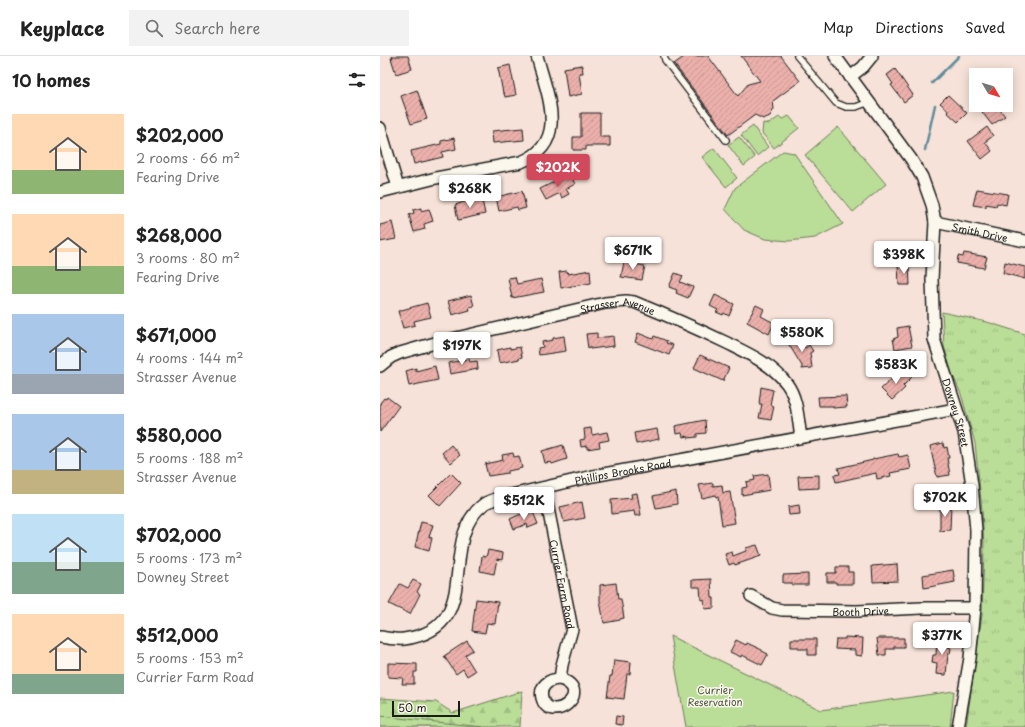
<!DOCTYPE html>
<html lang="en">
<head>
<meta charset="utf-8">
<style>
  :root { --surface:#fff; --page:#f2f2f2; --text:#222; --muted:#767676; --line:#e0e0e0; --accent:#d1495b }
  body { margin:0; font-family:"Playpen Sans",sans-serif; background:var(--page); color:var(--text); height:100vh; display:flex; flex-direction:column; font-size:15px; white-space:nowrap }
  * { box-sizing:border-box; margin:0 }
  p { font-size:13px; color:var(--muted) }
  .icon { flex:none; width:22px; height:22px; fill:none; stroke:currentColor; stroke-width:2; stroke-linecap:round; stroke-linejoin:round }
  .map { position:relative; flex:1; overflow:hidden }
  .details { display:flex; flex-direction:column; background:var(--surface); width:380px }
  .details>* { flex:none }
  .needle { width:26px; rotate:128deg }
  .tools { position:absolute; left:589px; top:12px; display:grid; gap:8px }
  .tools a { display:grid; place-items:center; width:44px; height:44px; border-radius:0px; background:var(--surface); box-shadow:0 2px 10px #0003; font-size:20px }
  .scale { position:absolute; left:12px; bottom:10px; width:68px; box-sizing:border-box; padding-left:4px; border:2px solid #1c1c1c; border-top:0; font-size:11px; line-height:14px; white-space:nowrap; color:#1c1c1c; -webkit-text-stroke:3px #fbf7ec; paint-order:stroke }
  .price { position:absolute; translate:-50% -34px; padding:0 9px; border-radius:4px; background:#fff; color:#222; font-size:13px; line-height:26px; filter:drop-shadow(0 1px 2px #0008) }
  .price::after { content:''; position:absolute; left:50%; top:24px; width:12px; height:9px; margin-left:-6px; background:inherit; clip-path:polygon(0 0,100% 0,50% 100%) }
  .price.on { background:var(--accent); color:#fff }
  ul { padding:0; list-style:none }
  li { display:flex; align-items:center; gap:12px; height:100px; padding:0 12px }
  li span { display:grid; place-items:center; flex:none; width:112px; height:80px; border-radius:0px; color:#555 }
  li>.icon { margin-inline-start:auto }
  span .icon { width:48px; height:48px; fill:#fffc; stroke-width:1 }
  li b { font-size:17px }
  h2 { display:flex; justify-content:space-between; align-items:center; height:48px; padding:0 12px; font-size:17px }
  header { display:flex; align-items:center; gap:24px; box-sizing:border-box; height:56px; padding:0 20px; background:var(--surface); border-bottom:1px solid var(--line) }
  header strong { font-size:19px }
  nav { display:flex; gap:22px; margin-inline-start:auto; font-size:14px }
  .search { width:280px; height:36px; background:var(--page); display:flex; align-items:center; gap:10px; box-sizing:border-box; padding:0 14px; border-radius:0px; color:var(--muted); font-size:15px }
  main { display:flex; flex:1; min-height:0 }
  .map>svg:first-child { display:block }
  .grass { fill:url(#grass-tufts); stroke:#6b7c5a }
  .forest { fill:url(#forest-firs); stroke:#6b7c5a }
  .green { fill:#badd97; stroke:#6b7c5a }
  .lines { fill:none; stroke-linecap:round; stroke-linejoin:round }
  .stream { stroke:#608d9b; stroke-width:2.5 }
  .building { fill:url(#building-hatch); stroke:#1c1c1c }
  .lane-casing { stroke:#1c1c1c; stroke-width:8 }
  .street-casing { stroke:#1c1c1c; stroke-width:14 }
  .lane { stroke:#fbf7ec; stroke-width:5.5 }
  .street { stroke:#fbf7ec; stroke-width:11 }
  .labels { text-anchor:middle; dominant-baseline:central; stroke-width:3; stroke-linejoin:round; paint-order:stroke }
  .street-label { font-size:10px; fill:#1c1c1c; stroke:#fbf7ec }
  .park-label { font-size:10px; fill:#4b5641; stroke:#fbf7ec }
</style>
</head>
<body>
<header>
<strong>Keyplace</strong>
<div class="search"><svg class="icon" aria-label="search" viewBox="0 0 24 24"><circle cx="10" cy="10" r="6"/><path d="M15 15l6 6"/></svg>Search here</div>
<nav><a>Map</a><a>Directions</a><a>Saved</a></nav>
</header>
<main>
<section class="details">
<h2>10 homes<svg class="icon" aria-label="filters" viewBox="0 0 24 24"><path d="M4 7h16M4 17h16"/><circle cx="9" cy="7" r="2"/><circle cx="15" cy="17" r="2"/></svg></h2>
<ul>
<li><span style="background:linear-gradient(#ffd9b3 70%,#8fb573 0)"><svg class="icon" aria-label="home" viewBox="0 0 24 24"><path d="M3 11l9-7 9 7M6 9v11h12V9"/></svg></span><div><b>$202,000</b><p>2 rooms · 66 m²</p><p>Fearing Drive</p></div></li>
<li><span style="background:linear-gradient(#ffd9b3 65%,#8fb573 0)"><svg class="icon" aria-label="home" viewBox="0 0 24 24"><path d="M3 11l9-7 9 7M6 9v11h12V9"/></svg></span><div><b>$268,000</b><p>3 rooms · 80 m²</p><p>Fearing Drive</p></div></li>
<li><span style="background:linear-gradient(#a9c7e8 75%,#9aa5b1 0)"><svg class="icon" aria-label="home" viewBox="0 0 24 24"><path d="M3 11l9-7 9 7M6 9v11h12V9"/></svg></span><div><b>$671,000</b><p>4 rooms · 144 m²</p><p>Strasser Avenue</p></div></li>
<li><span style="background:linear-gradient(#a9c7e8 70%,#c2b280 0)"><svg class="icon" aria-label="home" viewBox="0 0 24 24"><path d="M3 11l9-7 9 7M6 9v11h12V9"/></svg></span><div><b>$580,000</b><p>5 rooms · 188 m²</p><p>Strasser Avenue</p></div></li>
<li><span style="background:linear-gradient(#bfe0f5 60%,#7fa58c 0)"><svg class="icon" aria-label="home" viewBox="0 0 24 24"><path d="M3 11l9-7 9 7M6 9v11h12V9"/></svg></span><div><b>$702,000</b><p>5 rooms · 173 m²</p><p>Downey Street</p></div></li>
<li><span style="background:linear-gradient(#ffd9b3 75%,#7fa58c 0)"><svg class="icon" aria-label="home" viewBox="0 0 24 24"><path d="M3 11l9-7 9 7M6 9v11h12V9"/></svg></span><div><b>$512,000</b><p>5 rooms · 153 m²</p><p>Currier Farm Road</p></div></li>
</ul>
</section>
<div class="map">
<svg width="645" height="671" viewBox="0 0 645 671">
  <defs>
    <pattern id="grass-tufts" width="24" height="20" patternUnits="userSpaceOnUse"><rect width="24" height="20" fill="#badd97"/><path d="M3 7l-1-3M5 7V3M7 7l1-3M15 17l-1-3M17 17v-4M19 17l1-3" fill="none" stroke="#9fbd82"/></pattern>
    <pattern id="forest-firs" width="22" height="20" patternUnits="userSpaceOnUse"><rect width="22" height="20" fill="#badd97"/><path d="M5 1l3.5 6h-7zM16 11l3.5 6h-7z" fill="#9fbd82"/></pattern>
    <pattern id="building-hatch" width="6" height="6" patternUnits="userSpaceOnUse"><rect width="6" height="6" fill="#ecb0ab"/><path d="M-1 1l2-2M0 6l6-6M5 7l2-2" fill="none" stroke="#ca9793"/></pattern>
  </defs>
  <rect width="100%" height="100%" fill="#f6e2d8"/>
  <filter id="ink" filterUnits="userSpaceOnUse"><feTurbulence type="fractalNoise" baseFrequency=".025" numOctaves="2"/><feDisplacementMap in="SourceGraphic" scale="8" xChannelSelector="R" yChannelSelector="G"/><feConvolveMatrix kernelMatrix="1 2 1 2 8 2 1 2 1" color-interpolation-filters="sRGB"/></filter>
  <g filter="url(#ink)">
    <polygon class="grass" points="562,256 607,266 645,278 645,671 586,671 602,559 604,491 602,454 595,387 581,338 571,315 564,290"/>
    <polygon class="forest" points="142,635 140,671 0,671 0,642 56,646 73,657"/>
    <g class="green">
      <polygon points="409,60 419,72 394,92 382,77 383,67 389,68 399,61 403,63"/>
      <polygon points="373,70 388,91 377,100 361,79"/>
      <polygon points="458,71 506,128 473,156 425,99"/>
      <polygon points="359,81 375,101 364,110 348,89"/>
      <polygon points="334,92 357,122 346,131 322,101"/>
      <polygon points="403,95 414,97 463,168 435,182 409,185 385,183 364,174 345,153 355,132"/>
      <polygon points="290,580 441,654 574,635 570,671 306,671"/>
      <polygon points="0,660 103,671 0,671"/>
    </g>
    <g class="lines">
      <g class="stream">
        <polyline points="552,27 579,0"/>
        <polyline points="545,94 555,49"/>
      </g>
    </g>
    <g class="building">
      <polygon points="12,0 28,0 32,13 16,18 11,2 13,2"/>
      <polygon points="305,0 328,0 358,40 368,28 380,25 361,0 401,0 420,25 393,45 394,53 390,60 383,63 375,59 348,79 294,8"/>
      <polygon points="130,9 136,39 125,41 124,37 123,37 118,12"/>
      <polygon points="202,9 203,17 199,17 202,38 188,41 184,12"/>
      <polygon points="515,13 533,39 524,46 511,29 513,28 507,19"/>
      <polygon points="37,34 47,63 31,68 21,40"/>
      <polygon points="568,39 587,57 578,66 567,56 568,54 560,47"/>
      <polygon points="611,49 616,49 625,60 612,69 602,56"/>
      <polygon points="201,57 220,57 220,81 230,81 230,90 206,90 206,94 193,94 193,81 201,81"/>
      <polygon points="607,71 613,80 605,86 612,95 602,103 588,85"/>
      <polygon points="143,72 144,84 113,87 112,75"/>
      <polygon points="74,82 76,93 62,96 63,101 34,108 31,95 61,88 61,85"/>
      <polygon points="190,118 195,128 186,133 189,138 182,142 180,137 166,144 160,133"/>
      <polygon points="597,133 628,138 626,149 617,147 616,150 606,148 606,151 593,149"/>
      <polygon points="142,135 146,152 138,154 137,151 119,155 116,141"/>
      <polygon points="93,143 93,145 102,144 105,158 78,164 75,149"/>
      <polygon points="41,152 41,155 49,153 53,165 44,168 45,173 34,176 29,159 34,157 33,154"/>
      <polygon points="12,166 16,183 0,186 0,169"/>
      <polygon points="584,197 607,201 604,212 577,207 578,200 583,201"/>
      <polygon points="244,206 265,210 262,224 241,221"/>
      <polygon points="625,206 645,211 645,223 623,217"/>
      <polygon points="518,209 529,209 530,229 519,229"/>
      <polygon points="210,214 211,227 181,232 179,216 187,215 188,218"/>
      <polygon points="295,217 303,220 300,226 313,231 308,242 296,237 297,234 289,231"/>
      <polygon points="135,221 137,228 161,223 164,236 132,242 128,222"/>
      <polygon points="91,239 94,250 89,251 90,254 72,259 68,245"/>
      <polygon points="335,239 354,248 349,260 344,257 343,259 336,256 338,254 330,250"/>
      <polygon points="47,247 51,261 34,265 35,269 23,272 18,255"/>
      <polygon points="376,249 384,253 381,260 394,267 389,278 367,266"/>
      <polygon points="528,270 532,290 515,293 513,283 518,281 517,272"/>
      <polygon points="217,277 217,282 233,280 234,290 210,293 210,291 208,292 206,278"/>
      <polygon points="258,277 273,283 274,280 287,285 286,287 293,289 289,299 255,286"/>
      <polygon points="184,280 186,295 159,299 158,292 163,291 162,286 173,284 173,282"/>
      <polygon points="417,280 425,292 429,289 433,295 430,297 432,312 422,313 422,310 408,287"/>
      <polygon points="130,291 130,293 140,291 142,301 139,302 140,303 119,307 117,294"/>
      <polygon points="320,299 349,312 343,325 314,312"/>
      <polygon points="89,303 90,306 97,305 98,313 70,318 68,307"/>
      <polygon points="55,310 58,324 29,330 26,315 36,312 36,315"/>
      <polygon points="526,315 532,321 523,330 525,332 512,344 501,333 518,317 521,320"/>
      <polygon points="381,331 393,334 390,349 394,350 391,364 379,362 382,348 379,348"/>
      <polygon points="466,340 467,351 453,352 453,350 439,350 438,341"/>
      <polygon points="7,341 19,350 0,376 0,347 4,342 6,343"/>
      <polygon points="325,364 326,377 317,378 317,381 308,382 308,380 303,381 302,377 296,378 295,370"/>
      <polygon points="211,372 212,379 227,376 229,384 219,386 220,391 207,393 207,390 201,391 200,384 205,383 204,373"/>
      <polygon points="277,373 279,383 256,388 254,377"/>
      <polygon points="563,387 564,392 567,391 569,402 567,402 570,419 557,421 550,390"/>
      <polygon points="71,389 80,399 71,407 62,397"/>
      <polygon points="183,389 187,403 172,408 171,406 165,407 162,395"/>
      <polygon points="133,397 134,401 139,400 142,412 128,415 128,417 108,420 105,408 123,404 122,399"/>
      <polygon points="518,398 519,401 528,399 531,413 510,417 511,420 497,423 496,417 456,426 454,419 460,418 458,412 493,404 493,403"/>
      <polygon points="71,417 81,427 60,450 49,439"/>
      <polygon points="388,418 390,434 362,439 362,432 367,431 366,426 375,424 374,420"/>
      <polygon points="439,419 439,432 419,433 418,420"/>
      <polygon points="333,427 333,430 342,429 343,437 350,436 355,467 342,469 338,441 336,441 335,439 322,442 319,429"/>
      <polygon points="296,435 297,448 276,452 273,440"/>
      <polygon points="257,437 261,459 255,460 254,455 232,458 231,444 252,442 251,438"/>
      <polygon points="202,446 205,462 184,466 180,451"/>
      <polygon points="419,449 420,458 409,459 408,451"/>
      <polygon points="560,449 571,449 570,474 560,475"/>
      <polygon points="153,456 158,468 148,472 147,468 134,473 130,463 143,457 144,460"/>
      <polygon points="41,466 53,469 49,481 52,482 49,495 35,491"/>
      <polygon points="377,489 381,500 355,509 354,507 349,509 345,498 352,496 353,500 366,495 366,492"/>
      <polygon points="108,494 123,497 122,504 117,503 114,518 100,515 102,500 106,501"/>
      <polygon points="517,508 518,525 493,526 492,510"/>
      <polygon points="456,511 468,511 468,516 473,516 473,528 456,528 456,526 447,526 447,517 456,517"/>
      <polygon points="573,514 575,526 544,532 543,519"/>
      <polygon points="428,518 428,529 412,529 412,527 403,527 403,519"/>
      <polygon points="331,523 332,542 334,542 334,552 325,553 324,543 321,544 320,531 312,531 312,524"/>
      <polygon points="33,524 41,528 37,536 40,538 30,558 9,548 20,528 28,532"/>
      <polygon points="236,527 238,543 241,543 244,562 240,563 240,564 224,567 220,545 220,529"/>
      <polygon points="96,543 118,546 115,568 107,567 105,577 92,575"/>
      <polygon points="465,581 483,582 482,600 475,599 475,594 455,593 456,583 465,583"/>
      <polygon points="497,582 524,582 524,591 514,591 514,593 506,593 506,599 499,599"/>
      <polygon points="557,582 569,583 568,591 571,592 570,598 568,598 566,619 556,618 557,607 552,606 553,599 556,599"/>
      <polygon points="411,583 436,583 436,599 428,599 428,593 419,593 419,591 411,591"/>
      <polygon points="356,584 366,589 367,587 382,594 382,595 388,598 382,609 362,599 361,601 350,596"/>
      <polygon points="87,585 93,594 85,599 95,615 87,620 83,613 76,618 64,600"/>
      <polygon points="234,604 251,606 250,618 247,618 244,643 227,641 230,620 232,620"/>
      <polygon points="8,607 37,608 37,616 34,616 34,628 22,628 23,622 8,621"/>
      <polygon points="236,660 243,661 242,669 235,668"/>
    </g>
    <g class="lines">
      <defs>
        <g id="lane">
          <polyline points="284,0 285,4 346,84"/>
          <polyline points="417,0 456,47 466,51 476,51 489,46"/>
        </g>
        <g id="street">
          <path id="s1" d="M455,0L531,103L542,121L552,149L555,166L552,223L554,283L584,376L592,429L596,474L595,552L590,602L578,671"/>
          <polyline points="470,21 483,11 492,0"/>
          <polyline points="0,72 18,131"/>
          <path d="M0,136L56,122L141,106C190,87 167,38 157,0"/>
          <path id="s2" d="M555,166L645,185"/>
          <path id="s3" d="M0,310L11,301L20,297L55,287L225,247L246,245L254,246C286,259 316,272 347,287C369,298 392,308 407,328C418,343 418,365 421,381"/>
          <path id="s4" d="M164,432L192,573L182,609L180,623C169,623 159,630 162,642C170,671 216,635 180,623"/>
          <path id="s5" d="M371,540L392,552L402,554L477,555L542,552H595"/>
          <path id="s6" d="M0,581C8,582 17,584 24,583C107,572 55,485 104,448C108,445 114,444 118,442L213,420L576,353"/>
        </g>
      </defs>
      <use href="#lane" class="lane-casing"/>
      <use href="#street" class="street-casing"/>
      <use href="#lane" class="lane"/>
      <use href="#street" class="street"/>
    </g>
  </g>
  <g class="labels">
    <g class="street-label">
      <text stroke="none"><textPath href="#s2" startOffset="46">Smith Drive</textPath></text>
      <text stroke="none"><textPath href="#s3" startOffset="248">Strasser Avenue</textPath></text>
      <text stroke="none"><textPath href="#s1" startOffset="390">Downey Street</textPath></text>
      <text stroke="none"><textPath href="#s6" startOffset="338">Phillips Brooks Road</textPath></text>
      <text stroke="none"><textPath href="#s4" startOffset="98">Currier Farm Road</textPath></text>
      <text stroke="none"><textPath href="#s5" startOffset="113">Booth Drive</textPath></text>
    </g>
    <g class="park-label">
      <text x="335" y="633">Currier<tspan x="335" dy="12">Reservation</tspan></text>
    </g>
  </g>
</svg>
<div class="tools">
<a><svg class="needle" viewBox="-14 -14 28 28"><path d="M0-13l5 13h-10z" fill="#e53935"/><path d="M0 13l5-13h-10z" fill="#767676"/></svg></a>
</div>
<div class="scale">50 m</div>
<b class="price on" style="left:178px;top:132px">$202K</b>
<b class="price" style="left:90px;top:153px">$268K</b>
<b class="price" style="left:253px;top:215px">$671K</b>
<b class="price" style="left:524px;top:219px">$398K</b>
<b class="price" style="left:422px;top:297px">$580K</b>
<b class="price" style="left:82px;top:310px">$197K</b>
<b class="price" style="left:516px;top:329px">$583K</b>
<b class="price" style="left:565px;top:462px">$702K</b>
<b class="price" style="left:144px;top:465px">$512K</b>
<b class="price" style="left:562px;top:600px">$377K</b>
</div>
</main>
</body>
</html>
